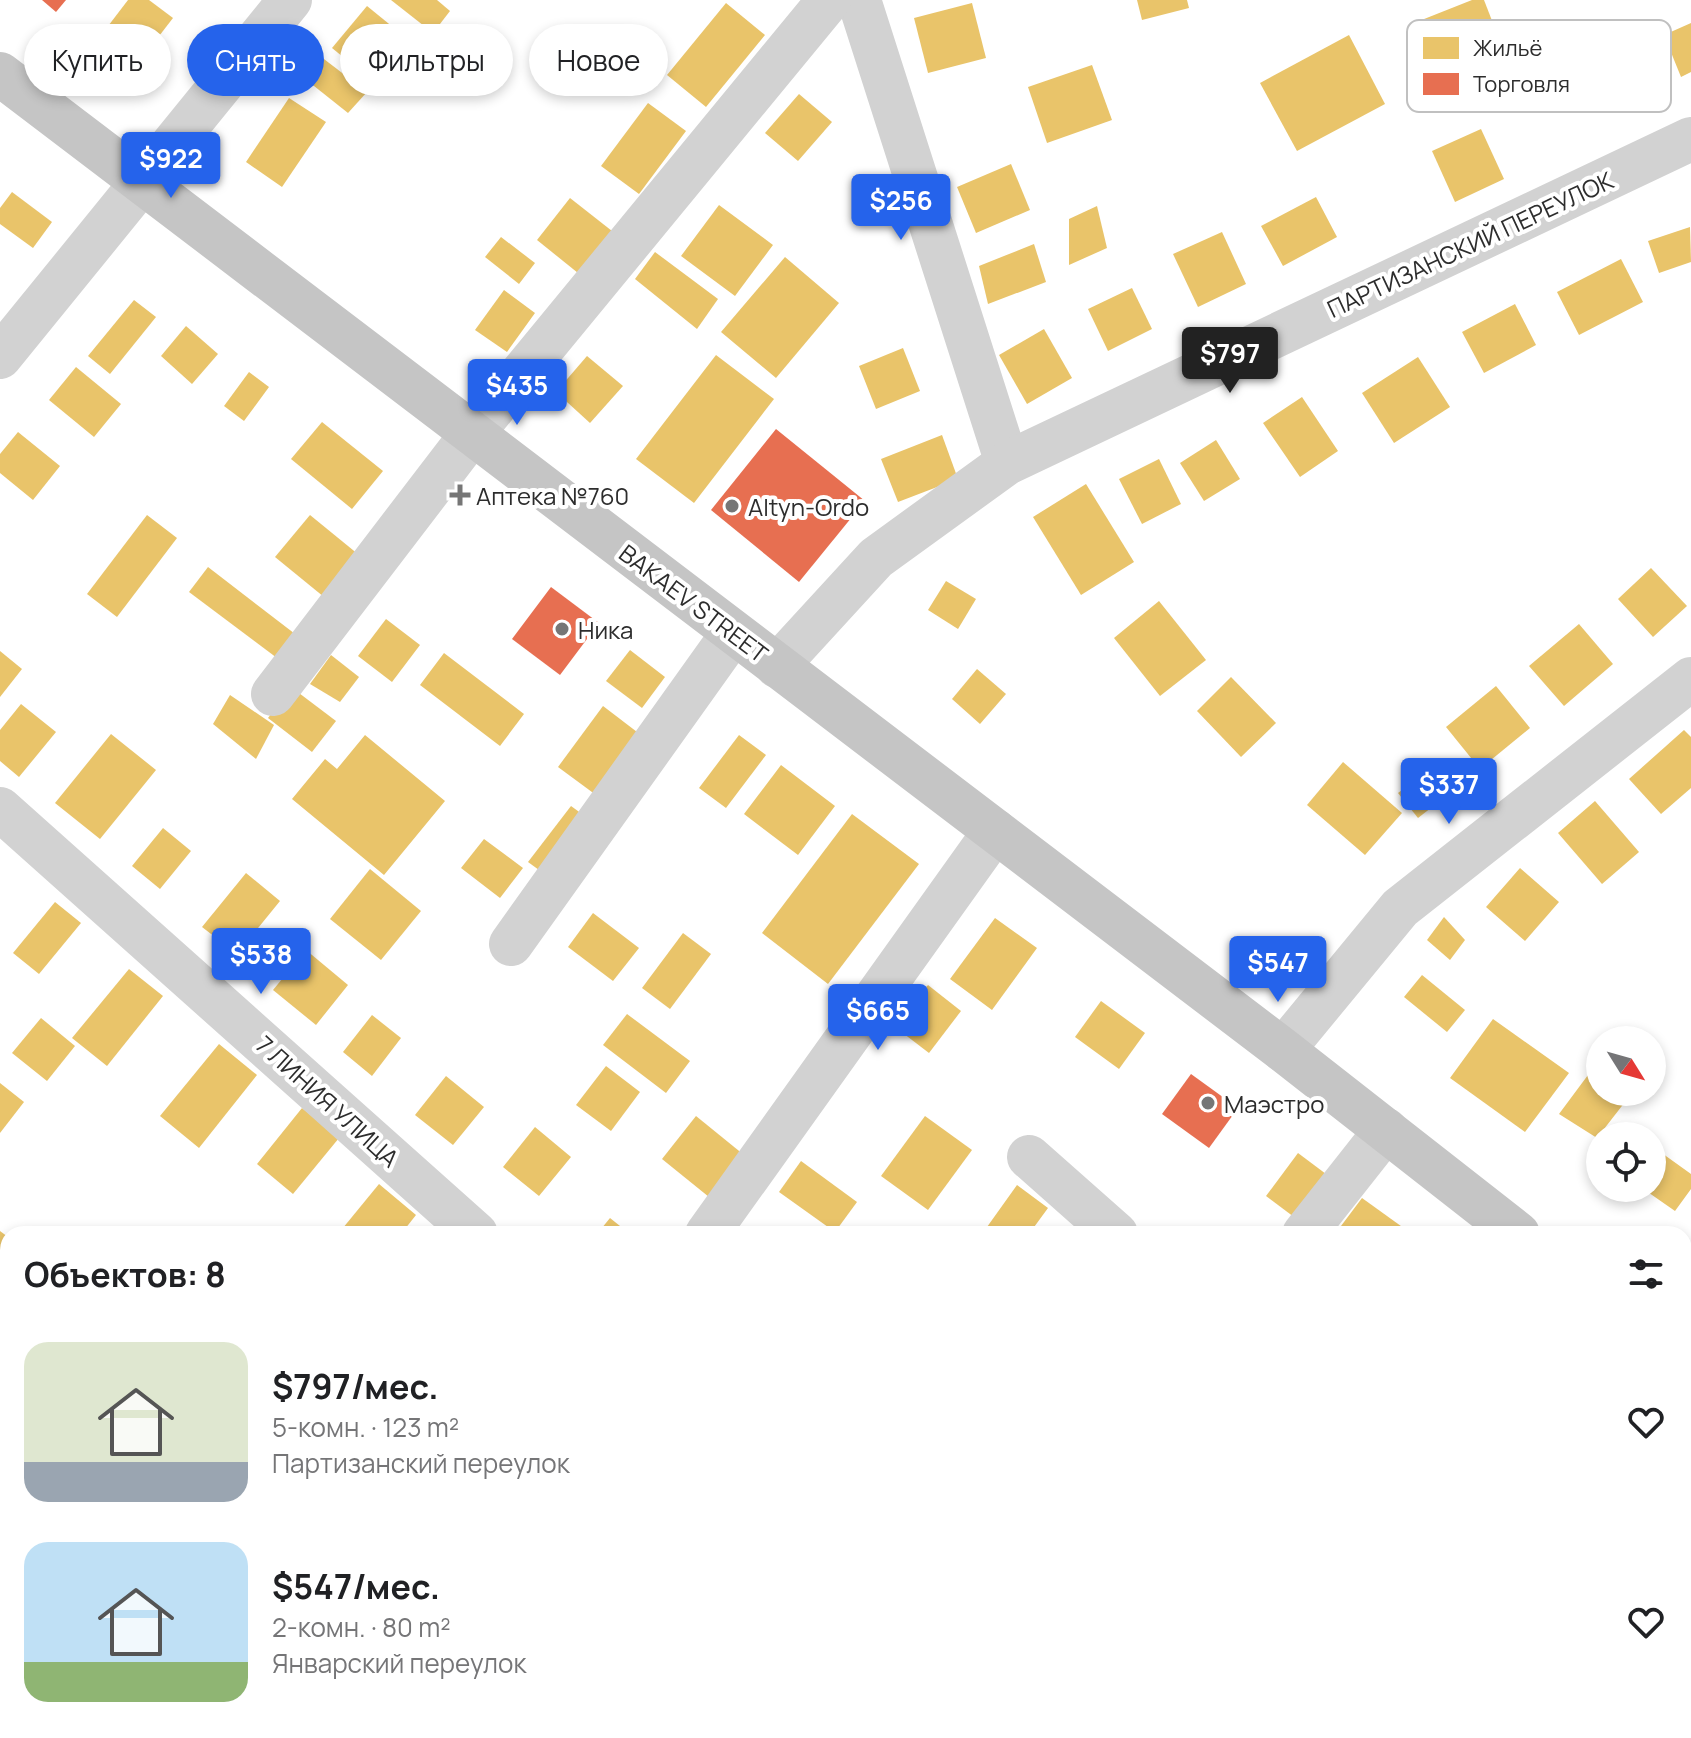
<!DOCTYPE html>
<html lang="ru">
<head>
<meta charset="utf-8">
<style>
  :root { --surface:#fff; --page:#f6f6f6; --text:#202124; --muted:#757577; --accent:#2563eb }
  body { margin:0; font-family:Manrope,sans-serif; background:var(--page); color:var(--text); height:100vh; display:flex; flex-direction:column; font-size:30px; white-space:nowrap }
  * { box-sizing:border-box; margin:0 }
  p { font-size:26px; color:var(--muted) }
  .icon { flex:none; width:44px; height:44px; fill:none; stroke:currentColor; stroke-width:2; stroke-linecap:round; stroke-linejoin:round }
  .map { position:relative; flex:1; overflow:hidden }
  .side { position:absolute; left:0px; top:1226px; width:1692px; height:512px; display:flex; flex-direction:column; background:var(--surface); border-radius:24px 24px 0 0; box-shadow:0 4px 12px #0003 }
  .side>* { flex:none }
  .guide { position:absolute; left:24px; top:24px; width:800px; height:72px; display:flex; gap:16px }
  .needle { width:52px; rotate:127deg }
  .buttons { position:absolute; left:1586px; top:1026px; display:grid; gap:16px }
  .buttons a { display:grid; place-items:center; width:80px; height:80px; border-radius:50%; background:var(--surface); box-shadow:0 4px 12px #0003; font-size:40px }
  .price { position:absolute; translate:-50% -68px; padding:0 18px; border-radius:8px; background:var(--accent); color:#fff; font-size:26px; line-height:52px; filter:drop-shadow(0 2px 4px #0008) }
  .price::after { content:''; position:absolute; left:50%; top:48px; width:24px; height:18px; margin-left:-12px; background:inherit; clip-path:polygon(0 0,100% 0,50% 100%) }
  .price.selected { background:#222; color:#fff }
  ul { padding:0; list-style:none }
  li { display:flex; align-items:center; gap:24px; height:200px; padding:0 24px }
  li span { display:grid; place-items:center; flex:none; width:224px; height:160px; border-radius:24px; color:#555 }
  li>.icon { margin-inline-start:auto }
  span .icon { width:96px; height:96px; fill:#fffc; stroke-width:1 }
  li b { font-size:34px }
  h2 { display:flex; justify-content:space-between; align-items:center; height:96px; padding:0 24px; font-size:34px }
  .chip { padding:0 28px; border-radius:36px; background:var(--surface); box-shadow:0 4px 12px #0003; font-size:28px; line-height:72px }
  .chip.selected { background:var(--accent); color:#fff }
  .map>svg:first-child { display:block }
  .green { fill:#f0f4eb }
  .homes { fill:#e9c46a }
  .shops { fill:#e76f51 }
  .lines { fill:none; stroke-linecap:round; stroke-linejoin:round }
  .minor { stroke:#d2d2d2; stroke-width:44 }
  .major { stroke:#c5c5c5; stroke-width:44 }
  .poi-dot { fill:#767676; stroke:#fff; stroke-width:3 }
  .labels { text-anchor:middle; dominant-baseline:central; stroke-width:8; stroke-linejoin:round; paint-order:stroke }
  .street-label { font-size:24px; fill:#2d2d2d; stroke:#fff }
  .poi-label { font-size:24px; fill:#2d2d2d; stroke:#fff; text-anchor:start }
  .key { fill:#fff; stroke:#c0c0c0; stroke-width:2 }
  .key-label { font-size:22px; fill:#2d2d2d }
</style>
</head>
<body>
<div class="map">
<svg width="1691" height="1738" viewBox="0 0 1691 1738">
  <rect width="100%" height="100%" fill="#fff"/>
  <polygon class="green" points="1684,1618 1691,1624 1691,1738 1552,1738 1559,1730 1684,1730"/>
  <g class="homes">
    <polygon points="128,0 149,0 173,18 139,62 102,34"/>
    <polygon points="391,0 437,0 450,11 433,33"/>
    <polygon points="1137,0 1187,0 1189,8 1142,20"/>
    <polygon points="1472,0 1484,0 1508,62 1440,89 1414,23"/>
    <polygon points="726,3 765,35 706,107 667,75"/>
    <polygon points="972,3 986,58 928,73 914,18"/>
    <polygon points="367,6 410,41 375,83 332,48"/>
    <polygon points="1691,23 1691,72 1681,77 1664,35"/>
    <polygon points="1349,35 1385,104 1297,151 1260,83"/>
    <polygon points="320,56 367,92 348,113 304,78"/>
    <polygon points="1092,65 1112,120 1047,143 1028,87"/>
    <polygon points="799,94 832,122 798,161 765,133"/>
    <polygon points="289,98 326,122 282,187 246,162"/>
    <polygon points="648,103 686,131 639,194 601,166"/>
    <polygon points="1481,129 1504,179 1455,202 1432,151"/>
    <polygon points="1011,164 1030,210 976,233 957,187"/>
    <polygon points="12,192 52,222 33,248 0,224 0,208"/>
    <polygon points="1316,197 1337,237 1283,266 1261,226"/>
    <polygon points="570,198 612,231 578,273 537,240"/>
    <polygon points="719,205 773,245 735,296 681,256"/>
    <polygon points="1097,206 1107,248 1069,265 1069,219"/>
    <polygon points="1690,227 1691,262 1659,273 1648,241"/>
    <polygon points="1222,232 1246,284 1198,307 1173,254"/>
    <polygon points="501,237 535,263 519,284 485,257"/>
    <polygon points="1034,244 1046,282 988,304 979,266"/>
    <polygon points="655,252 718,299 697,329 635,279"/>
    <polygon points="785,257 839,303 776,378 721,332"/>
    <polygon points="1621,259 1643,302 1579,335 1557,292"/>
    <polygon points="1132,288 1152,329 1108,351 1088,309"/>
    <polygon points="504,290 535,313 507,352 475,330"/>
    <polygon points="134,300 156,317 110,374 88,356"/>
    <polygon points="1515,304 1536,345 1484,373 1462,332"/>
    <polygon points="186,326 218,354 192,384 161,356"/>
    <polygon points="1044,329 1072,378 1027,404 999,355"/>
    <polygon points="903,348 920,391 876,409 859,366"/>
    <polygon points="716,355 774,399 694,503 636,459"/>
    <polygon points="587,356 623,386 590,423 556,392"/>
    <polygon points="1418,357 1450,407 1394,443 1362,393"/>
    <polygon points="76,367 121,404 94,437 49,400"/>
    <polygon points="249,372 269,387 244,421 224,406"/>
    <polygon points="1302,397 1338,451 1300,477 1263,423"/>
    <polygon points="322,422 383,471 352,509 291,459"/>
    <polygon points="18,432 60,466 33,500 0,473 0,454"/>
    <polygon points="942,435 958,479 898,502 881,459"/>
    <polygon points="1216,440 1240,479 1204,501 1180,463"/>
    <polygon points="1159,459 1181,504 1142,524 1119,479"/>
    <polygon points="1086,484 1134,562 1081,595 1033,517"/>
    <polygon points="147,515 177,538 117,617 87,594"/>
    <polygon points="310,515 359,555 324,597 275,557"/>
    <polygon points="208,567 299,637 281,661 189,592"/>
    <polygon points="1651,568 1687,606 1653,637 1618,599"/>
    <polygon points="946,581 976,599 958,629 928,610"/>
    <polygon points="1159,601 1206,660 1160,696 1114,638"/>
    <polygon points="386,619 420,645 392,682 358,656"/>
    <polygon points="1579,624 1613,664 1564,706 1529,666"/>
    <polygon points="630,650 665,677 642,708 606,681"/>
    <polygon points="0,651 22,669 0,697"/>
    <polygon points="444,653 524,714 500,746 420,685"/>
    <polygon points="331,655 359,677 340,702 310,684"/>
    <polygon points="977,669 1006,694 980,724 952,699"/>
    <polygon points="1231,677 1276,723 1241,757 1197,711"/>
    <polygon points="1496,686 1530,728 1480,769 1446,727"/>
    <polygon points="291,687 336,721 312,752 268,718"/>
    <polygon points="230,695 274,725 256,759 213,724"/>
    <polygon points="21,704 56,732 19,777 0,761 0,730"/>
    <polygon points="603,706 641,735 596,795 558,767"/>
    <polygon points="1684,730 1691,737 1691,788 1661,814 1629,779"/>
    <polygon points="111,734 156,770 100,839 55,803"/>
    <polygon points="365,735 445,801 384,875 292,799 325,759 337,769"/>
    <polygon points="739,735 766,755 726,808 699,788"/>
    <polygon points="1441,761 1459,786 1418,818 1398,793"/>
    <polygon points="1343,762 1402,813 1365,855 1307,805"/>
    <polygon points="781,765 835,806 798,855 744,814"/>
    <polygon points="1595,801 1639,852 1602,884 1558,833"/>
    <polygon points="571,806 593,822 550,878 528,862"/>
    <polygon points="852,814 919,864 828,984 762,933"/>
    <polygon points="163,828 191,851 160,889 132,866"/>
    <polygon points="484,839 523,868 500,898 461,868"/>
    <polygon points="1520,868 1559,902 1525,941 1486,907"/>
    <polygon points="370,869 421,911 381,960 330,919"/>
    <polygon points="246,873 280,901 237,954 202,927"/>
    <polygon points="55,902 81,923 39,974 13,953"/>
    <polygon points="593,913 639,948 613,981 568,947"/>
    <polygon points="1444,917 1465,940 1450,960 1427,940"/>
    <polygon points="995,918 1037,948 992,1010 950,979"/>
    <polygon points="683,933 711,954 670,1009 642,988"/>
    <polygon points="306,950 348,985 316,1025 273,990"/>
    <polygon points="129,969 163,996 107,1066 72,1038"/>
    <polygon points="1422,975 1465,1010 1447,1032 1404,997"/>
    <polygon points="928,985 961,1011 929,1053 895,1027"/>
    <polygon points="1101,1001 1145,1033 1119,1069 1075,1037"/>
    <polygon points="627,1014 690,1061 666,1093 603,1045"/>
    <polygon points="372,1015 401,1038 372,1076 343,1052"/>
    <polygon points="41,1018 75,1046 47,1081 12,1053"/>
    <polygon points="1493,1019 1569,1073 1525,1132 1450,1078"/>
    <polygon points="219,1044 257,1075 199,1148 160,1116"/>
    <polygon points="606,1066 640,1092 611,1131 576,1105"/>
    <polygon points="1588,1075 1600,1084 1600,1092 1611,1092 1625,1102 1597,1138 1559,1114"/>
    <polygon points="446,1076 484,1107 453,1145 415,1115"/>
    <polygon points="0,1083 24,1102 0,1133"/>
    <polygon points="302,1108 339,1138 293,1194 257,1164"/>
    <polygon points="696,1116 744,1155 709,1197 662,1159"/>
    <polygon points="925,1116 972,1150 928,1210 881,1176"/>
    <polygon points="535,1127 571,1157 539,1196 503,1167"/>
    <polygon points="1652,1146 1691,1174 1691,1189 1675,1211 1642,1188 1652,1188"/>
    <polygon points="1298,1153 1326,1174 1294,1217 1266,1196"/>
    <polygon points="801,1161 857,1202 835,1232 779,1192"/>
    <polygon points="379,1184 416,1215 401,1234 338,1234"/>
    <polygon points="1017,1185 1048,1208 1029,1234 982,1234"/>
    <polygon points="1362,1198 1412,1234 1335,1234"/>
    <polygon points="610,1218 630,1234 597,1234"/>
    <polygon points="0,1231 8,1237 8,1256 0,1266"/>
    <polygon points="0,1553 8,1560 8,1593 0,1586"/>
    <polygon points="589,1730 599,1730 609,1738 582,1738"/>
    <polygon points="922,1730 986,1730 979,1738 916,1738"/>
    <polygon points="1330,1730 1364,1730 1357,1738 1339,1738"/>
  </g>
  <g class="shops">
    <polygon points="42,0 66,0 56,12"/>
    <polygon points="776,429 865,501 799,582 711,510"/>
    <polygon points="551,587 599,623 560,675 512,639"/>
    <polygon points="1191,1074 1238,1108 1209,1148 1162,1114"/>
  </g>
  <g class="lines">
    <g class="minor">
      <polyline points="859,0 1007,463"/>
      <polyline points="0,357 290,0"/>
      <polyline points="777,666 876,558 1007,463 1691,139"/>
      <polyline points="273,694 471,435 829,0"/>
      <polyline points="0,809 476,1234"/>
      <polyline points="511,944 733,633"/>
      <polyline points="1283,1050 1400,908 1691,679"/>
      <polyline points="1029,1157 1116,1234"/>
      <polyline points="707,1234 995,831"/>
      <polyline points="1304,1234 1386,1130"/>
      <polyline points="0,1391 8,1398"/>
      <polyline points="1684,1436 1691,1427"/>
      <polyline points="400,1730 409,1738"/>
      <polyline points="1079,1730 1089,1738"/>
      <polyline points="1442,1738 1449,1730"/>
    </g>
    <g class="major">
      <polyline points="0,74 1283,1050 1518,1234"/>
      <polyline points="1684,1365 1691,1370"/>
    </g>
  </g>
  <g class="poi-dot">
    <path d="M456 483h8v8h8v8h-8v8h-8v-8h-8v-8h8z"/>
    <circle cx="732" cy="506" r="8"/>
    <circle cx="562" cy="629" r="8"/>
    <circle cx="1208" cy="1103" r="8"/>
  </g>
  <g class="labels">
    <g class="street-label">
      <text transform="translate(1470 244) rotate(-25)">ПАРТИЗАНСКИЙ ПЕРЕУЛОК</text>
      <text transform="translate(694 603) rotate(37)">BAKAEV STREET</text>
      <text transform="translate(328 1101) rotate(42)">7 ЛИНИЯ УЛИЦА</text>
    </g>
    <g class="poi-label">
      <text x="476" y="495">Аптека №760</text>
      <text x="748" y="506">Altyn-Ordo</text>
      <text x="578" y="629">Ника</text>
      <text x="1224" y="1103">Маэстро</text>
    </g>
  </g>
  <rect x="1407" y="20" width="264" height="92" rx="12" class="key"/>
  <rect x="1423" y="37" width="36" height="22" fill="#e9c46a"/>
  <rect x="1423" y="73" width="36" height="22" fill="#e76f51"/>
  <g class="key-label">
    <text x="1473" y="56">Жильё</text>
    <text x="1473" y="92">Торговля</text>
  </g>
</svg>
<div class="buttons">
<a><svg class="needle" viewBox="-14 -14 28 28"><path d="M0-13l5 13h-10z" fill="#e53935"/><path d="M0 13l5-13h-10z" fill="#757577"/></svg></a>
<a><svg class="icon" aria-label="locate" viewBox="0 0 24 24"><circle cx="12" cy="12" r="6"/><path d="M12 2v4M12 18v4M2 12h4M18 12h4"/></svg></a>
</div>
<b class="price" style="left:171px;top:200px">$922</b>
<b class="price" style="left:901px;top:242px">$256</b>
<b class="price selected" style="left:1230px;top:395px">$797</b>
<b class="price" style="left:517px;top:427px">$435</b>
<b class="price" style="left:1449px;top:826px">$337</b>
<b class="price" style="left:261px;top:996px">$538</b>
<b class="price" style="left:1278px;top:1004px">$547</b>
<b class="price" style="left:878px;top:1052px">$665</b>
<div class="guide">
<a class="chip">Купить</a>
<a class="chip selected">Снять</a>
<a class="chip">Фильтры</a>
<a class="chip">Новое</a>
</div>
<section class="side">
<h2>Объектов: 8<svg class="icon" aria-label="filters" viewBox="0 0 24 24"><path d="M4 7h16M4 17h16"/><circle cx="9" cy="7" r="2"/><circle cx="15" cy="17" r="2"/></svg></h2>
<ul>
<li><span style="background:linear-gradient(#dfe7d0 75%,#9aa5b1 0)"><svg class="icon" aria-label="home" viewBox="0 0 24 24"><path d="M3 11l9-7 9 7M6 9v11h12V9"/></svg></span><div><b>$797/мес.</b><p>5-комн. · 123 m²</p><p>Партизанский переулок</p></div><svg class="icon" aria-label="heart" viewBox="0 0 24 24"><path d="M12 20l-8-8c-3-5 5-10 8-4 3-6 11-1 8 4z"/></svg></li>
<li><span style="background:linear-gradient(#bfe0f5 75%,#8fb573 0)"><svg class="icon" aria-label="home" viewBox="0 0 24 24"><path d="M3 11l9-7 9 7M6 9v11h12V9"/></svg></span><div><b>$547/мес.</b><p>2-комн. · 80 m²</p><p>Январский переулок</p></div><svg class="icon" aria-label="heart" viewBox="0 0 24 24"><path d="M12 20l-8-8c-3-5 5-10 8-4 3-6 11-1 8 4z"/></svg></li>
</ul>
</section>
</div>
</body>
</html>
